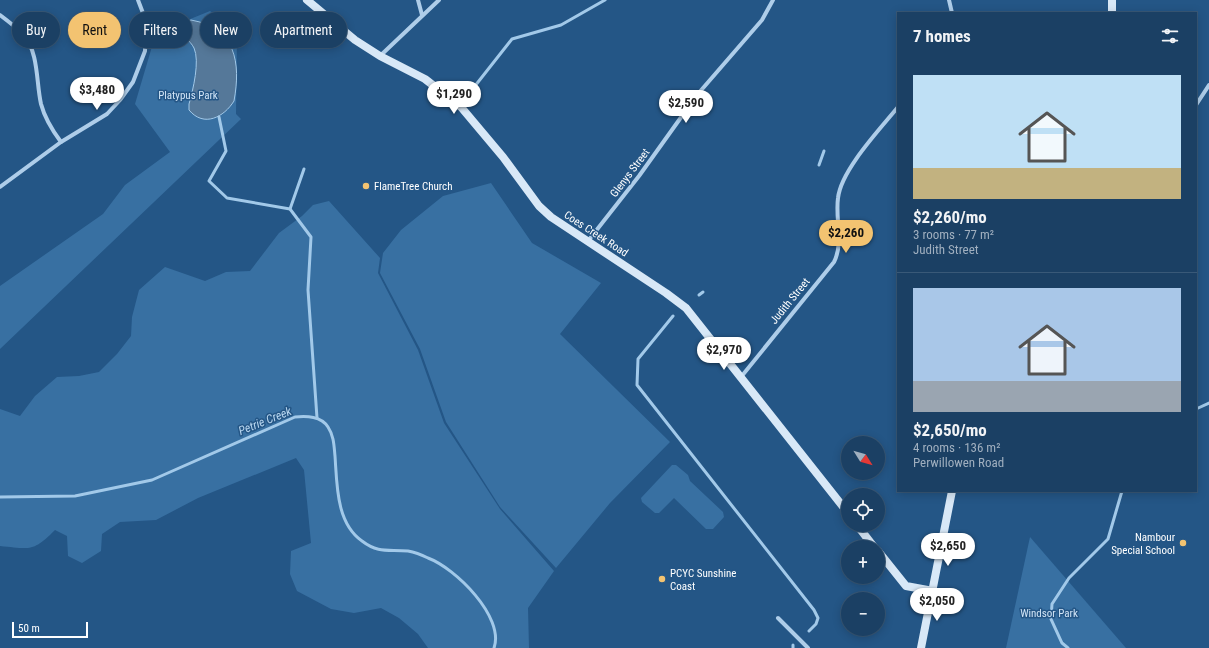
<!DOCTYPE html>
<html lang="en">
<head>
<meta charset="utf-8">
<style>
  :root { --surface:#1b4064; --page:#284b6d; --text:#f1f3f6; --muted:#a0afbf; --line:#395978; --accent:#f3c371 }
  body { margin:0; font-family:"Roboto Condensed",sans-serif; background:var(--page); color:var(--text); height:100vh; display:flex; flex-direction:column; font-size:15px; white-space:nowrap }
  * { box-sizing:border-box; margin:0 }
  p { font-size:13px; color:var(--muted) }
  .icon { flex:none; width:22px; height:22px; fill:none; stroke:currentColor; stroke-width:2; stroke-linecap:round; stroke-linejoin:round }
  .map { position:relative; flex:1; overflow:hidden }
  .side { position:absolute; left:897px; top:12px; width:300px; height:480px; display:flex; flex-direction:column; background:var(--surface); border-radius:0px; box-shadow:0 2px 10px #0003,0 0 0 1px var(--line) }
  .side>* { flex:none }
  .guide { position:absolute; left:12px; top:12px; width:380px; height:36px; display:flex; gap:8px }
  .needle { width:26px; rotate:127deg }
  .tools { position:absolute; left:841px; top:436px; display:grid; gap:8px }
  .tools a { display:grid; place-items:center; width:44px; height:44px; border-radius:50%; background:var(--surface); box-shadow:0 2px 10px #0003,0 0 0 1px var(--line); font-size:20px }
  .scale { position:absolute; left:12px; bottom:10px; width:76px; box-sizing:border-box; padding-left:4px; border:2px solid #fff; border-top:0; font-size:11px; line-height:14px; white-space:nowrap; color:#fff; -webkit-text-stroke:3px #245686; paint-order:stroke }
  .price { position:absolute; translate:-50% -34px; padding:0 9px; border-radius:14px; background:#fff; color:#222; font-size:13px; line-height:26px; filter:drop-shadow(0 1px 2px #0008) }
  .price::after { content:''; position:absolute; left:50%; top:24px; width:12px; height:9px; margin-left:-6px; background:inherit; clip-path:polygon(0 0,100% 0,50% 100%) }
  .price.selected { background:var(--accent); color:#111 }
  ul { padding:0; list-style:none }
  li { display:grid; align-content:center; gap:8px; height:212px; padding:0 16px }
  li+li { border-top:1px solid var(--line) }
  li span { display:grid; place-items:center; height:124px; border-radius:0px; color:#555 }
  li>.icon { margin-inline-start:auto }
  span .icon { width:72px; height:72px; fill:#fffc; stroke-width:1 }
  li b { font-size:17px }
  h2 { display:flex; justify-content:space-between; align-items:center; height:48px; padding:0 16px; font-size:17px }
  .chip { padding:0 14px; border-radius:18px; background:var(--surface); box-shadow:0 2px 10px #0003,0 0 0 1px var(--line); font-size:14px; line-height:36px }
  .chip.selected { background:var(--accent); color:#111 }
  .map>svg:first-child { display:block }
  .green { fill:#3870a2 }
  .water { fill:#557899; stroke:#a2c9e9 }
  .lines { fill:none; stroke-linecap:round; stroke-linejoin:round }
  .stream { stroke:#a2c9e9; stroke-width:3 }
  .street { stroke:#aecde9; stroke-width:4 }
  .secondary { stroke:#d8e8f7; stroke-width:8 }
  .poi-dot { fill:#f3c371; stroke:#245686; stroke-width:1.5 }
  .labels { text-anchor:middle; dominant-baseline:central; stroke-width:3; stroke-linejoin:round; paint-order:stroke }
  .park-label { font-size:11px; fill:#d2e5f7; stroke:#245686 }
  .street-label { font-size:11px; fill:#fff; stroke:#245686 }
  .poi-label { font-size:11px; fill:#fff; stroke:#245686; text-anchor:start }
  .water-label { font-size:12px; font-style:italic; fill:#b9d7f0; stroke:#245686 }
</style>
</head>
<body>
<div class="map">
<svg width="1209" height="648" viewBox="0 0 1209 648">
  <rect width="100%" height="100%" fill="#245686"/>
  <g class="green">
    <polygon points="210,11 237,34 236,114 241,119 0,349 0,286 103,214 125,185 170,152 135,104 156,33"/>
    <polygon points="491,183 532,243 601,283 560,334 670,442 610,503 556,568 500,507 446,422 420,349 380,273 383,253 401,230 443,196"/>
    <path d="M329,201L380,258L378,273L418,350L444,423L500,509L554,571L528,608L529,648H428L418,634L399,618L381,608L354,613L331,609L297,591L290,574L291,551L311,543L304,470L296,458L198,498L156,520L120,522L102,534L101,551L82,563L68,556L67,536L55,530C33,552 31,549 0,546V409L20,416L35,396L57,377L79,376L99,372L117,354L131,336L132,317L139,290L165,267L205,281L226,272L250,271L279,233L302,216L313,205Z"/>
    <polygon points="672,465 676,465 688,475 690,481 723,512 724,517 713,529 706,529 674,498 659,513 655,513 642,502 641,498"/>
    <polygon points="1030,537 1126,648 1006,648"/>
  </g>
  <path class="water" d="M191,20C236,28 241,63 234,101C224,117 204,128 189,110V104C193,90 200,61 194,48C190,40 182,37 181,27L186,22Z"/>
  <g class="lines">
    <g class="stream">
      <polyline points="471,91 512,39 561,25 605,0"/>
      <polyline points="219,117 226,151 209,181 227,198 290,209 311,237 308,290 317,418"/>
      <polyline points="819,165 824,151"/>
      <polyline points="290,209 304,169"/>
      <polyline points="699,295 703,292"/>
      <polyline points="673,316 638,359 637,385 814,610 818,618 816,624 809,631"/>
      <polyline points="1196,409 1209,403"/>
      <path d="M0,497L75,496L152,480L295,417C307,416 321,416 328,427C334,436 334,446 335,456C337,484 336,523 362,541C379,554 389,549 408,551C414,552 422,555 428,558C455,568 505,617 494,648"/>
      <polyline points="793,645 793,648"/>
      <polyline points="1068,648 1062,643 1051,619 1052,604 1069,578 1108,539 1122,491"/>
    </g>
    <g class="street">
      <polyline points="418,0 422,15"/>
      <polyline points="949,0 952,13"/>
      <path d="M0,15C8,21 17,28 24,35C39,54 36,82 41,104C45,119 52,130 61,142"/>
      <polyline points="380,56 439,0"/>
      <polyline points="1196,105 1209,85"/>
      <polyline points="0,187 61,142 107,114 120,100 133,82 145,51 146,21 138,0"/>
      <polyline points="588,241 639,176 697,95 762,20 773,0"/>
      <path d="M741,377L834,262C844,242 835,220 838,198C841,170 880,129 898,107"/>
      <polyline points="778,618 808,648"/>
    </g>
    <g class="secondary">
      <polyline points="307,0 355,40 380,56 425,79 461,107 503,157 539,206 551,217 666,293 686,308 848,513"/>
      <polyline points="1112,13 1112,0"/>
      <polyline points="857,525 874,547"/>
      <polyline points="878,551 906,586 933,591"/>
      <polyline points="921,648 952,491"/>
    </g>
  </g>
  <g class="poi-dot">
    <circle cx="366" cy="186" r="4"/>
    <circle cx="1183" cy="543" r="4"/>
    <circle cx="662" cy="579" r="4"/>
  </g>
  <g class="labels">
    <g class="park-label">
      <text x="188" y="95">Platypus Park</text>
      <text x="1049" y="613">Windsor Park</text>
    </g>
    <g class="street-label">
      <text transform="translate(630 173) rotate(-53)">Glenys Street</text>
      <text transform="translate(596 234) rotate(33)">Coes Creek Road</text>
      <text transform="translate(790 301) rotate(-51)">Judith Street</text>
    </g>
    <g class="poi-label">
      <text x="374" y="186">FlameTree Church</text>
      <text x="1175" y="537" text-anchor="end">Nambour<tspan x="1175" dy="13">Special School</tspan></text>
      <text x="670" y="573">PCYC Sunshine<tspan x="670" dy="13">Coast</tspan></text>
    </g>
    <g class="water-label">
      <text transform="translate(265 421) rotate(-22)">Petrie Creek</text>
    </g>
  </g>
</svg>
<div class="tools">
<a><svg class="needle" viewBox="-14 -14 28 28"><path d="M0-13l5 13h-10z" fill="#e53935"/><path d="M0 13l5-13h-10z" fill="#a0afbf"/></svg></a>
<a><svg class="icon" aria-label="locate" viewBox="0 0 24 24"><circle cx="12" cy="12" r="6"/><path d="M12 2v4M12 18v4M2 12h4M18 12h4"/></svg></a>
<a>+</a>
<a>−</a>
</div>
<div class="scale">50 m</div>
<b class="price" style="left:97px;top:111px">$3,480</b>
<b class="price" style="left:454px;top:115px">$1,290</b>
<b class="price" style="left:686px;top:124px">$2,590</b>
<b class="price selected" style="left:846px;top:254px">$2,260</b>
<b class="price" style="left:724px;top:371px">$2,970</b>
<b class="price" style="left:948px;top:567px">$2,650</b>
<b class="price" style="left:937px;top:622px">$2,050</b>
<div class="guide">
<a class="chip">Buy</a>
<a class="chip selected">Rent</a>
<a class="chip">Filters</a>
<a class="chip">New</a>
<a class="chip">Apartment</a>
</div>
<section class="side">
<h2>7 homes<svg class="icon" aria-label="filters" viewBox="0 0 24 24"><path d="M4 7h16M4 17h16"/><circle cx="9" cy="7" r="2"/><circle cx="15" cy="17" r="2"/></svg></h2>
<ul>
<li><span style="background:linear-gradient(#bfe0f5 75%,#c2b280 0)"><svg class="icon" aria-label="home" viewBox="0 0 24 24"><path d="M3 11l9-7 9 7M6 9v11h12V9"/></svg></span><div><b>$2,260/mo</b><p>3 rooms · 77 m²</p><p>Judith Street</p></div></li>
<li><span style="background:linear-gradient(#a9c7e8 75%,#9aa5b1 0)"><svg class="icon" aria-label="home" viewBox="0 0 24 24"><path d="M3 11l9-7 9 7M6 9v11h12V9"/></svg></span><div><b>$2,650/mo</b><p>4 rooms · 136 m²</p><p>Perwillowen Road</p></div></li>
</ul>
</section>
</div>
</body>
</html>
